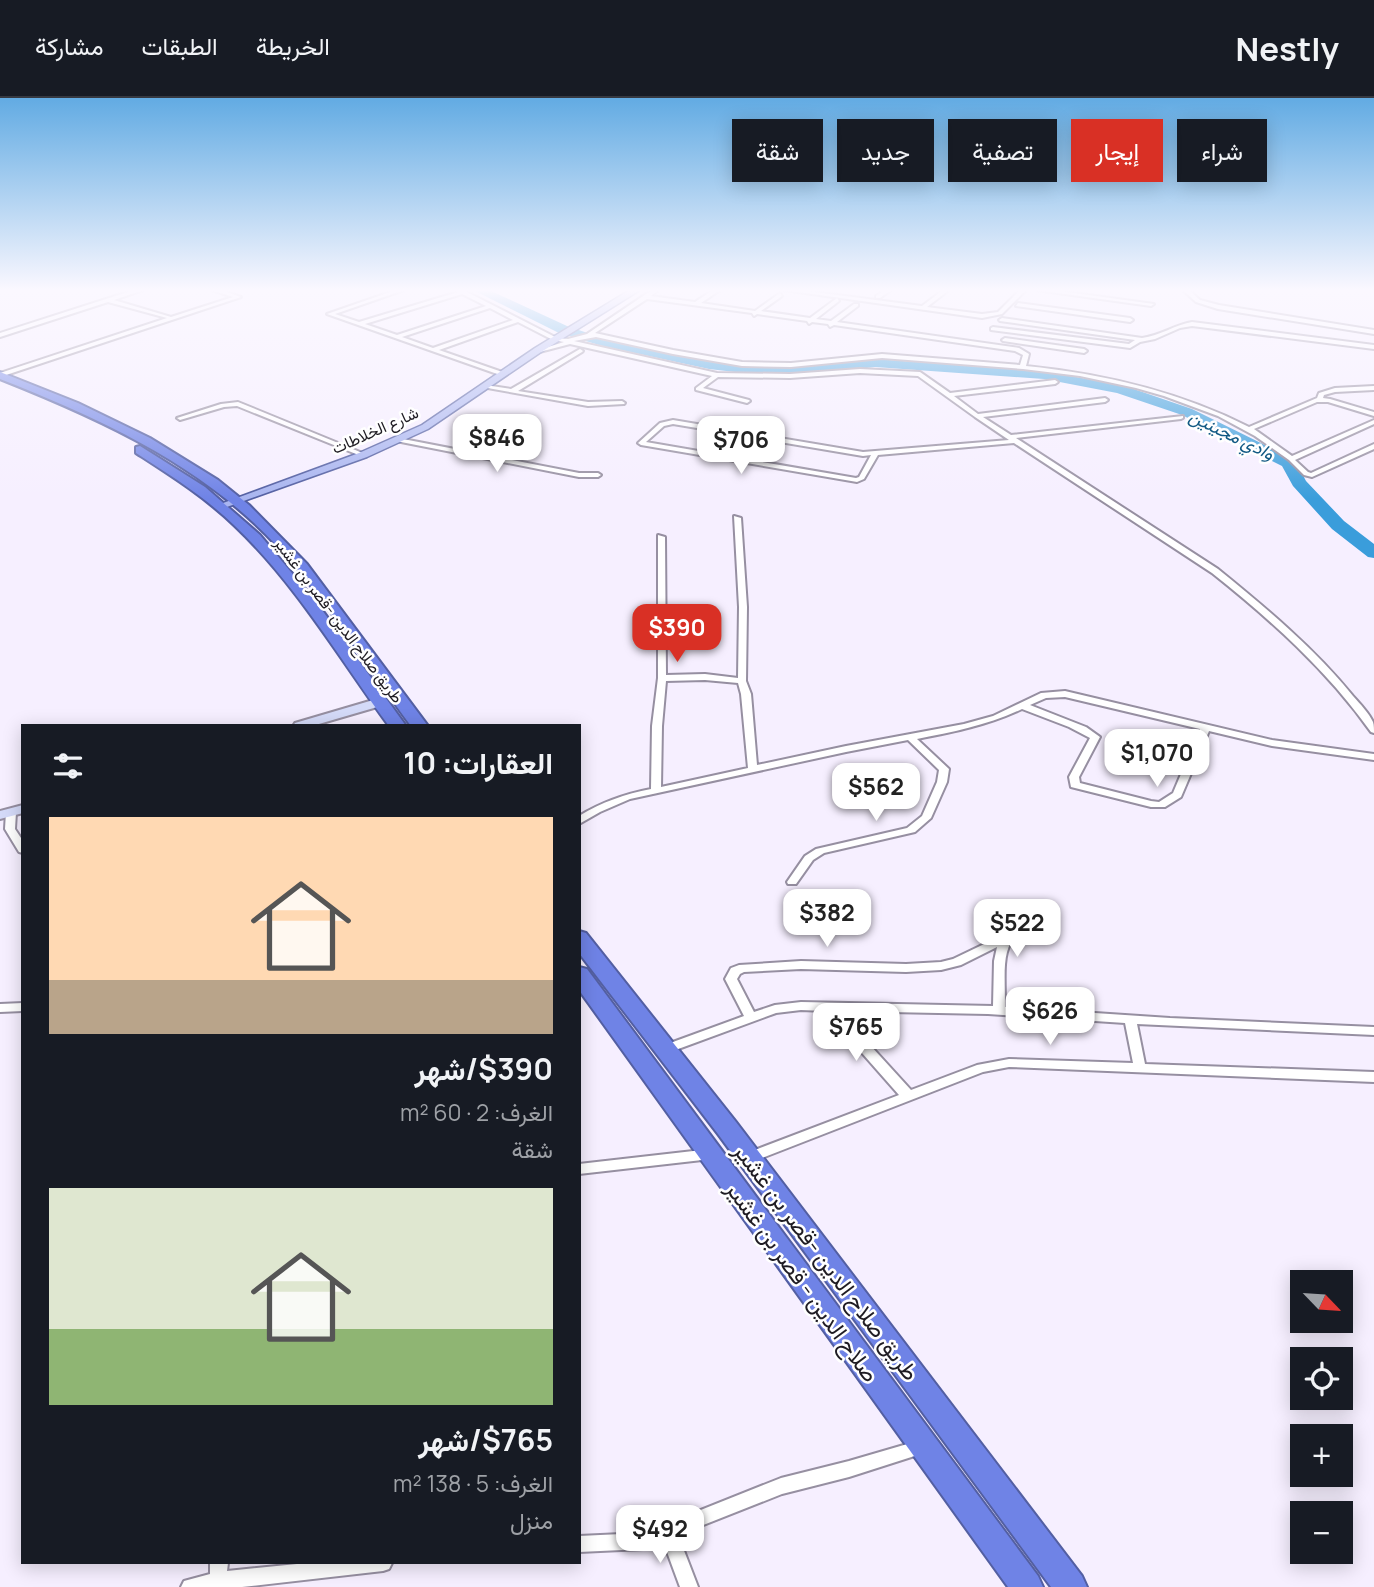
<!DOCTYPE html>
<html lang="ar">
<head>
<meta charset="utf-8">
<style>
  :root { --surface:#171b24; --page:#242831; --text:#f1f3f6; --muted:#9ea1a6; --line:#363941; --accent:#d93025 }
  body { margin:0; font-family:Manrope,Vazirmatn,sans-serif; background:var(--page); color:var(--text); direction:rtl; height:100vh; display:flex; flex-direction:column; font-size:26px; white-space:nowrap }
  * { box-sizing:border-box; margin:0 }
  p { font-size:23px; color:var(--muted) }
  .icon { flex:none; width:38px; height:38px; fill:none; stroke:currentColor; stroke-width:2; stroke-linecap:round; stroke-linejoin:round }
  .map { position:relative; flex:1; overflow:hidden; direction:ltr }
  .side { position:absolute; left:21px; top:626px; width:560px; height:840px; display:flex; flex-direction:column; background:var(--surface); border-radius:0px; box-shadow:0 4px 18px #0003; direction:rtl }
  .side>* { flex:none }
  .banner { position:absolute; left:602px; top:21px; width:665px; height:63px; direction:rtl; display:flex; gap:14px }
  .needle { width:46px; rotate:115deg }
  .fabs { position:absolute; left:1290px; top:1172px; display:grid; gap:14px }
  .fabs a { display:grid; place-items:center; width:63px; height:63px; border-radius:0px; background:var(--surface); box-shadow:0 4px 18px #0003; font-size:35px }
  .price { position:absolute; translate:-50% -60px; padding:0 16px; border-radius:14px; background:#fff; color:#222; font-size:23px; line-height:46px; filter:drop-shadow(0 2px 4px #0008) }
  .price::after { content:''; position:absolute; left:50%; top:42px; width:21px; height:16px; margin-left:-10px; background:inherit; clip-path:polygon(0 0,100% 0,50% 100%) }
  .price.current { background:var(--accent); color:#fff }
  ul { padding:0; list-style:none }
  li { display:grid; align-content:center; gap:14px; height:371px; padding:0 28px }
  li span { display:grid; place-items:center; height:217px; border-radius:0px; color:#555 }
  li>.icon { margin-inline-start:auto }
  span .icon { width:126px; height:126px; fill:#fffc; stroke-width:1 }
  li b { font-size:30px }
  h2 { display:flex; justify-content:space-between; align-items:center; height:84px; padding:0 28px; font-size:30px }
  .pill { padding:0 24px; border-radius:0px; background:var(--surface); box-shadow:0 4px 18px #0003; font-size:24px; line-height:63px }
  .pill.current { background:var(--accent); color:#fff }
  header { display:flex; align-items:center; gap:42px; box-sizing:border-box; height:98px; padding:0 35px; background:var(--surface); border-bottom:2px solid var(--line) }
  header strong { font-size:33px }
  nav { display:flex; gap:38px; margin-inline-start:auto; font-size:24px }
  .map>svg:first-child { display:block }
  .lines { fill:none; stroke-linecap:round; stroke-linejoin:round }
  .river { fill:#3a9ddb; fill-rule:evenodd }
  .street-casing { stroke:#968fa1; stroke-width:4 }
  .secondary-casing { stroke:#968fa1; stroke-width:4 }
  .primary-casing { stroke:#535fa2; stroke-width:3 }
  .highway-casing { stroke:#535fa2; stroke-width:4 }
  .street { fill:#fff; fill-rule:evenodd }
  .secondary { fill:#d4daf8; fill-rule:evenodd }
  .primary { fill:#a9b5f0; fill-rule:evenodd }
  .highway { fill:#6f83e6; fill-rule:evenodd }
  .labels { text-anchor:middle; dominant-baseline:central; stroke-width:5; stroke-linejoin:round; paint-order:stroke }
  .far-street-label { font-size:16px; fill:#1f1c23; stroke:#fff }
  .far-water-label { font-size:18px; font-style:italic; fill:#125a84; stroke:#fff }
  .near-street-label { font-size:23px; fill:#1f1c23; stroke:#fff }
</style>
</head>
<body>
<header>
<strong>Nestly</strong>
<nav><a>الخريطة</a><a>الطبقات</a><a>مشاركة</a></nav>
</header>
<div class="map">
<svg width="1374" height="1489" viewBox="0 0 1374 1489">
  <rect width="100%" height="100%" fill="#f6efff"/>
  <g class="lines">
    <polygon class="river" points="473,192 489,192 567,228 605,241 709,263 752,268 815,268 875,261 1044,273 1125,288 1192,311 1295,362 1306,383 1344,423 1374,446 1374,460 1368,459 1332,431 1293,388 1282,368 1182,317 1117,295 1044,281 875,269 815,276 752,276 709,271 602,248 557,234"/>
    <defs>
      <g id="street">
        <polygon points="134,192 143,192 114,202 171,219 233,199 212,192 221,192 241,199 0,279 0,275 167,220 108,204 0,239 0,235"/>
        <path d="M396,192H404L335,216L359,224L458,194L456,192H463L557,240L568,241L587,236L652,192H658L651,198L695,204L713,192H720L701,205L755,213L780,195L782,198L761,213L810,220L837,200L839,203L816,221L831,223L854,206H858V208L837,224L1019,250L1029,256L1026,268C1104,276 1178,293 1249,329L1317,300L1319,295L1335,290L1374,288V292L1335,294L1324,297L1323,300L1330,301L1374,314V318L1328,304H1317L1254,331L1292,358L1374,322V326L1295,362L1308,374L1311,375L1374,346V351L1312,379L1304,377L1289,362L1255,338L1218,318L1164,298L1136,290L1080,278L1023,271L882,260L791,269L742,268L673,256L596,239L574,243L717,275L790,276L860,271L920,274L950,295L1055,282L1058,284L1055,286L954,298L978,316L1105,300L1108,302L1105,304L983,319L1011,337L1183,318V320L1181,321L1016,340L1218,471C1266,510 1314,550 1353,598C1360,606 1369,615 1373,624C1374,627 1374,632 1374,635L1371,634C1327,572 1271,522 1212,475L1014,345L878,357L864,381L857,384L641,347L638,345L660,325L673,322L863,354L1009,342L975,319L918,278L860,275L790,280L718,279L703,290L749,302L750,303L747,305L696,292V290L712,278L570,246L532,256V254L564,244L553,242L518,224L439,252L505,275L506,276L503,278L327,216ZM462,196L486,208L397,237L365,226ZM647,201L752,215L754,218L757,216L807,223L809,226L812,224L828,226L830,229L834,227L1015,253L1023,257L1020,267L882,256L791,265L742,264L673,252L595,235ZM490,210L513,222L433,250L402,239ZM673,326L863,358L871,357L859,379L856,380L646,344L664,328Z"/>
        <polygon points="784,192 799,192 922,208 943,192 949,192 927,209 982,216 998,214 1020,192 1026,192 1002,216 982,220"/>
        <polygon points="884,192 891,192 880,200 876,200 876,198"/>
        <polygon points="1036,192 1052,192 1154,206 1151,208"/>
        <polygon points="1183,192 1189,192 1200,202 1219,207 1374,232 1374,236 1218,211 1196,204"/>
        <polygon points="1018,205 1130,220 1133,222 1130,224 1016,208"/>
        <path d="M1002,220L1142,240C1160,238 1174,227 1192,224L1374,247V251L1192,228L1180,230L1155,241L1140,244L1130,250L991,232V230L993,229L1129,246L1135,242L1000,223L999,222Z"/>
        <polygon points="1005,240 1084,251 1087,253 1084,255 1003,243 1002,242"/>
        <polygon points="580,251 583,253 582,254 518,293 588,304 622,303 625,305 624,306 588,308 482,289 485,287 511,291"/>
        <polygon points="238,304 365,356 366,357 361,358 237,308 224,309 180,322 177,320 221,306"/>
        <polygon points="398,340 579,375 598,375 601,377 598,379 579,379 396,343 395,342"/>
        <path d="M734,418L741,420L747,509L746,583L751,596L757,667L846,648L964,626L993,618L1041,595L1065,593L1272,642L1374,656V662L1272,648L1209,633L1181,699L1165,709H1151L1071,689L1069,679L1090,640L1069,629L1022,611C988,627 954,634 917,641L949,671L947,684L931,720L915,734L824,755L813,762L796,786H788L787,784L805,758L816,751L907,730L922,718L937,684L939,672L908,642L846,654L630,701L600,714L579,726V718C602,704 625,696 651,691L652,628L658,580V437L665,439L666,577L705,576L738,580L739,509ZM705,582L738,585L741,596L748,670L661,689L662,628L666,583ZM1065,599L1200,631L1173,695L1159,704L1151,703L1080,685L1079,679L1100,639L1086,629L1030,607L1046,600Z"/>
        <polygon points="11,711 16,714 15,731 23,743 23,755 19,754 5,731 6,714"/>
        <path d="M1051,812L1057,816L1055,818C997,833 1005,858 1005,909L1170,920L1374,929V937L1137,926L1145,966L1374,974V984L1009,969L983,974L749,1065L744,1064L742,1060L744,1056L899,997L825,913L801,912L776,915L670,954H662L660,951L662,948L744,918L725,881L731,870L739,867L801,863L906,866L941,864L953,861L1003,837L1013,826L1027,819ZM997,849L994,863L993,908L801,904L775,907L754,914L737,881L740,876L744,874L801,871L906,874L941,872L961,867ZM839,913L988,916L1125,925L1133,965L1009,961L977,967L911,992Z"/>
        <polygon points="23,905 23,913 0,914 0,906"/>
        <polygon points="711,1051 716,1052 718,1056 716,1060 711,1061 579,1076 579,1066"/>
        <polygon points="921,1342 927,1344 929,1349 927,1354 849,1379 782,1396 678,1437 698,1489 680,1489 663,1443 643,1451 579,1454 579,1438 643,1435 781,1380 849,1363"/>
        <polygon points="210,1465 228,1465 227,1473 307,1465 392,1465 389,1471 383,1473 242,1489 181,1489 184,1483 210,1476"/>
      </g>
      <g id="secondary">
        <polygon points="380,600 386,604 384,607 312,628 293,628 295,625"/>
        <polygon points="23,707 23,715 0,721 0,713"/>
      </g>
      <polygon id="primary" points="630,192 640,192 541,254 428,331 367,359 224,410 215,408 359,355 422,327 535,250"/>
      <g id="highway">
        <path d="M0,274L78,305L150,340L218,382L249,407L307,466L428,628H411C367,569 328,503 277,448C202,367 101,321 0,281Z"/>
        <path d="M140,348L205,389L260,437L317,505L406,628H389C340,561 296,486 235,428C205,399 170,377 136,355V349Z"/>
        <polygon points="579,833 586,835 736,1024 1082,1478 1087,1489 1051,1489 718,1036 579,855"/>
        <polygon points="579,869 587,871 1038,1478 1043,1489 1008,1489 579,892"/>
      </g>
    </defs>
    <use href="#street" class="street-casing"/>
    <use href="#secondary" class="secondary-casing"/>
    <use href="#primary" class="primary-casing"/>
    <use href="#highway" class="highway-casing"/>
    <use href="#street" class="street"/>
    <use href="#secondary" class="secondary"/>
    <use href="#primary" class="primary"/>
    <use href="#highway" class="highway"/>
  </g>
  <linearGradient id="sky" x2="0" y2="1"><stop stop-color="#62abe3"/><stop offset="0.48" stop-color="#fbf8ff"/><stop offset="1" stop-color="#fbf8ff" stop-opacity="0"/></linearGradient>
  <rect width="1374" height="401" fill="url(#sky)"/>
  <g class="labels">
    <g class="far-street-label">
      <text transform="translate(375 332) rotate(-24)">شارع الخلاطات</text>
      <text transform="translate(339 522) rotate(53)">طريق صلاح الدين -قصر بن غشير</text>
    </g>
    <g class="far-water-label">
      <text transform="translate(1232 336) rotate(26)">وادي مجينين</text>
    </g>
    <g class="near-street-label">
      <text transform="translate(827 1163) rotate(53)">طريق صلاح الدين -قصر بن غشير</text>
      <text transform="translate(803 1183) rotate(54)">صلاح الدين - قصر بن غشير</text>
    </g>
  </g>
</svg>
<div class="fabs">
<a><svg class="needle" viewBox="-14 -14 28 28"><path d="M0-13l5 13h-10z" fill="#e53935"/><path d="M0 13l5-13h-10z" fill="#9ea1a6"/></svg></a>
<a><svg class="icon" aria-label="locate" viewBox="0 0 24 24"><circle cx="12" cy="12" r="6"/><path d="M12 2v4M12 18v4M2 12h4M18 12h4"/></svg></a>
<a>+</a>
<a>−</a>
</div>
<b class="price" style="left:497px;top:376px">$846</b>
<b class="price" style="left:741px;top:378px">$706</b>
<b class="price current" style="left:677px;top:566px">$390</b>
<b class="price" style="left:1157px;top:691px">$1,070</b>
<b class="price" style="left:876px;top:725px">$562</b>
<b class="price" style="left:827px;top:851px">$382</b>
<b class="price" style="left:1017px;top:861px">$522</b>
<b class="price" style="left:1050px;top:949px">$626</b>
<b class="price" style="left:856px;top:965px">$765</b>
<b class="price" style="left:660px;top:1467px">$492</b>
<div class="banner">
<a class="pill">شراء</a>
<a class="pill current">إيجار</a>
<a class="pill">تصفية</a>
<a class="pill">جديد</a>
<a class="pill">شقة</a>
</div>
<section class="side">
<h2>العقارات: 10<svg class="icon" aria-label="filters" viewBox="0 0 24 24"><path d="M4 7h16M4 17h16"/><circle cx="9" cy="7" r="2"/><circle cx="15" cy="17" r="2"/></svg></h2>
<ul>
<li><span style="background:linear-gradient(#ffd9b3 75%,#b9a48a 0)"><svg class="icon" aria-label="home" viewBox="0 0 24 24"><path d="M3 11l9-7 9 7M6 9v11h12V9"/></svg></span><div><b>$390/شهر</b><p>الغرف: 2 · 60 m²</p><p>شقة</p></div></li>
<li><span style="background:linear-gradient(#dfe7d0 65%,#8fb573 0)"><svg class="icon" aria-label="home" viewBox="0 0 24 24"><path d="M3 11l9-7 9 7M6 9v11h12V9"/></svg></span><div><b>$765/شهر</b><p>الغرف: 5 · 138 m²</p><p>منزل</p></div></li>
</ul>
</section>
</div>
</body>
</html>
